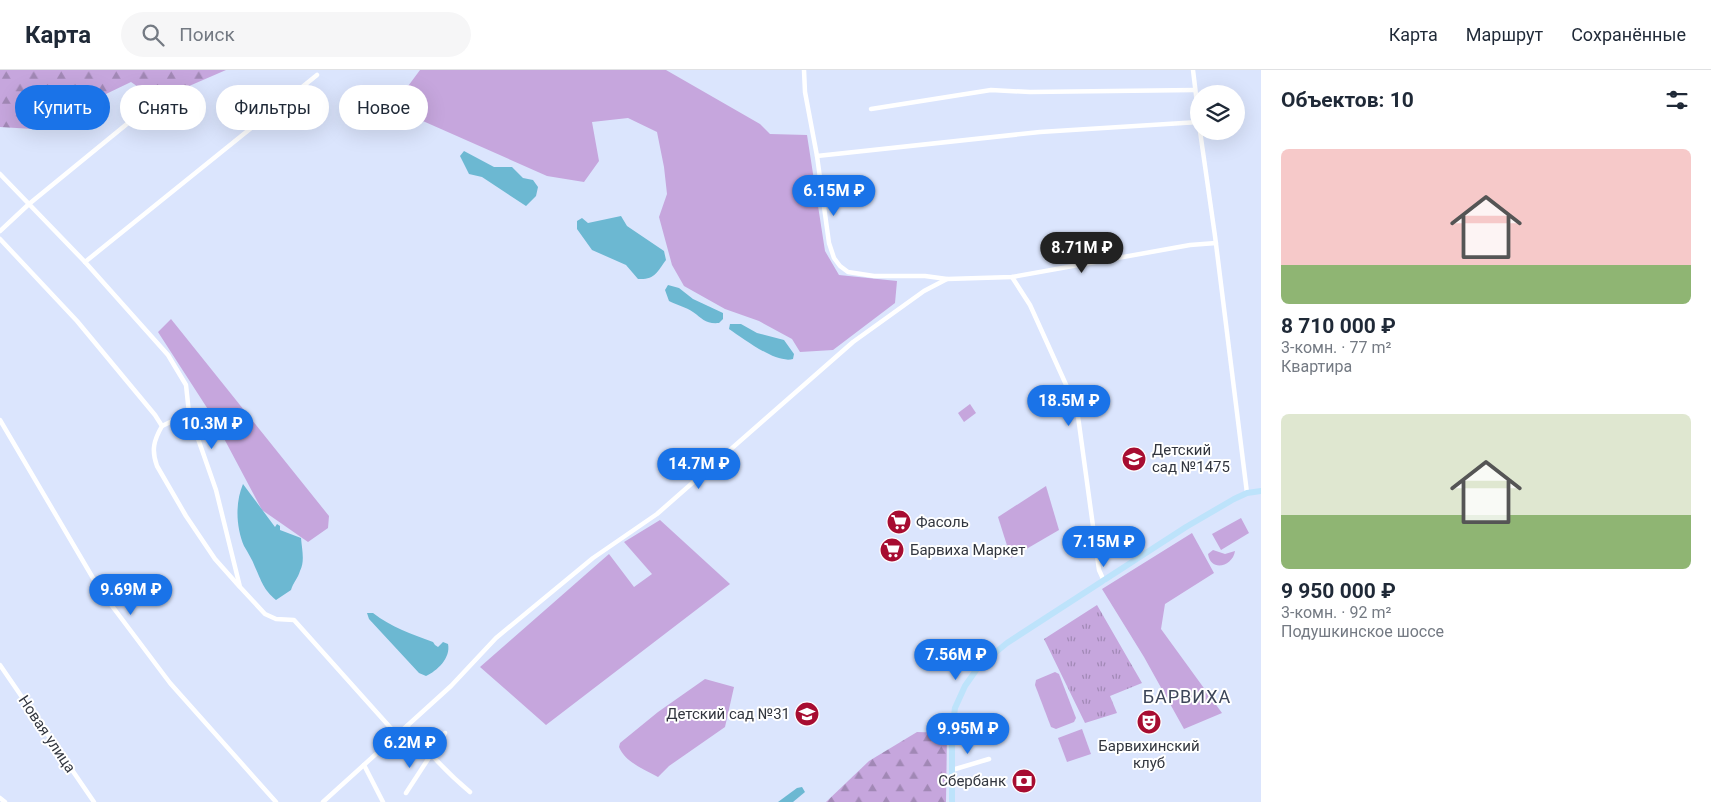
<!DOCTYPE html>
<html lang="ru">
<head>
<meta charset="utf-8">
<style>
  :root { --surface:#fff; --page:#f6f6f7; --text:#1f2937; --muted:#747a83; --line:#e0e1e3; --accent:#1a73e8 }
  body { margin:0; font-family:Roboto,sans-serif; background:var(--page); color:var(--text); height:100vh; display:flex; flex-direction:column; font-size:19px; white-space:nowrap }
  * { box-sizing:border-box; margin:0 }
  p { font-size:16px; color:var(--muted) }
  .icon { flex:none; width:28px; height:28px; fill:none; stroke:currentColor; stroke-width:2; stroke-linecap:round; stroke-linejoin:round }
  .map { position:relative; flex:1; overflow:hidden }
  .drawer { display:flex; flex-direction:column; background:var(--surface); width:450px }
  .drawer>* { flex:none }
  .guide { position:absolute; left:15px; top:15px; width:475px; height:45px; display:flex; gap:10px }
  .buttons { position:absolute; left:1190px; top:15px; display:grid; gap:10px }
  .buttons a { display:grid; place-items:center; width:55px; height:55px; border-radius:50%; background:var(--surface); box-shadow:0 5px 20px #0002; font-size:25px }
  .price { position:absolute; translate:-50% -42px; padding:0 11px; border-radius:18px; background:var(--accent); color:#fff; font-size:16px; line-height:32px; filter:drop-shadow(0 1px 2px #0008) }
  .price::after { content:''; position:absolute; left:50%; top:30px; width:15px; height:11px; margin-left:-8px; background:inherit; clip-path:polygon(0 0,100% 0,50% 100%) }
  .price.on { background:#222; color:#fff }
  ul { padding:0; list-style:none }
  li { display:grid; align-content:center; gap:10px; height:265px; padding:0 20px }
  li span { display:grid; place-items:center; height:155px; border-radius:8px; color:#555 }
  li>.icon { margin-inline-start:auto }
  span .icon { width:90px; height:90px; fill:#fffc; stroke-width:1 }
  li b { font-size:21px }
  h2 { display:flex; justify-content:space-between; align-items:center; height:60px; padding:0 20px; font-size:21px }
  .tag { padding:0 18px; border-radius:22px; background:var(--surface); box-shadow:0 5px 20px #0002; font-size:18px; line-height:45px }
  .tag.on { background:var(--accent); color:#fff }
  header { display:flex; align-items:center; gap:30px; box-sizing:border-box; height:70px; padding:0 25px; background:var(--surface); border-bottom:1px solid var(--line) }
  header strong { font-size:24px }
  nav { display:flex; gap:28px; margin-inline-start:auto; font-size:18px }
  .search { width:350px; height:45px; background:var(--page); display:flex; align-items:center; gap:12px; box-sizing:border-box; padding:0 18px; border-radius:28px; color:var(--muted); font-size:19px }
  main { display:flex; flex:1; min-height:0 }
  .map>svg:first-child { display:block }
  .grass { fill:url(#grass-tufts) }
  .forest { fill:url(#forest-firs) }
  .green { fill:#c6a6dd }
  .water { fill:#6cb8d2 }
  .lines { fill:none; stroke-linecap:round; stroke-linejoin:round }
  .minor { stroke:#fff; stroke-width:4.5 }
  .secondary { stroke:#bde3fb; stroke-width:6 }
  .labels { text-anchor:middle; dominant-baseline:central; stroke-width:4; stroke-linejoin:round; paint-order:stroke }
  .poi-label { font-size:15px; fill:#32363f; stroke:#fff; text-anchor:start }
  .street-label { font-size:15px; fill:#32363f; stroke:#fff }
  .quarter-label { font-size:18px; letter-spacing:1px; fill:#3d4659; stroke:#fff }
</style>
</head>
<body>
<header>
<strong>Карта</strong>
<div class="search"><svg class="icon" aria-label="search" viewBox="0 0 24 24"><circle cx="10" cy="10" r="6"/><path d="M15 15l6 6"/></svg>Поиск</div>
<nav><a>Карта</a><a>Маршрут</a><a>Сохранённые</a></nav>
</header>
<main>
<div class="map">
<svg width="1261" height="732" viewBox="0 0 1261 732">
  <defs>
    <pattern id="grass-tufts" width="24" height="20" patternUnits="userSpaceOnUse" patternTransform="scale(1.25)"><rect width="24" height="20" fill="#c6a6dd"/><path d="M3 7l-1-3M5 7V3M7 7l1-3M15 17l-1-3M17 17v-4M19 17l1-3" fill="none" stroke="#a188b5"/></pattern>
    <pattern id="forest-firs" width="22" height="20" patternUnits="userSpaceOnUse" patternTransform="scale(1.25)"><rect width="22" height="20" fill="#c6a6dd"/><path d="M5 1l3.5 6h-7zM16 11l3.5 6h-7z" fill="#a188b5"/></pattern>
  </defs>
  <rect width="100%" height="100%" fill="#dbe5fd"/>
  <polygon class="grass" points="1097,535 1142,613 1110,626 1117,643 1085,653 1044,569"/>
  <g class="forest">
    <polygon points="0,0 226,0 157,30 131,12 33,59 0,57"/>
    <polygon points="917,662 947,663 946,732 826,732 869,691"/>
  </g>
  <g class="green">
    <polygon points="420,0 666,0 760,54 770,64 807,65 825,181 839,205 897,211 895,233 833,280 800,282 792,269 759,251 725,239 684,216 672,195 659,147 667,124 664,97 657,62 628,48 592,52 599,91 584,112 547,106 407,44 397,31"/>
    <polygon points="171,249 329,446 328,458 308,472 262,440 211,344 158,262"/>
    <polygon points="970,334 976,343 964,352 958,343"/>
    <polygon points="1046,416 1059,460 1011,488 998,447"/>
    <polygon points="1241,448 1249,463 1221,480 1212,464"/>
    <polygon points="660,450 730,514 546,655 480,597 609,484 634,517 652,504 624,472"/>
    <polygon points="1192,463 1214,503 1165,534 1161,559 1222,643 1184,659 1144,587 1102,519"/>
    <path d="M1213,480L1225,484L1235,481C1233,496 1211,503 1208,484Z"/>
    <polygon points="1055,602 1059,604 1076,648 1074,652 1056,659 1051,657 1035,615 1036,610"/>
    <path d="M705,609L734,617L725,657L669,696L658,707C644,699 626,693 619,677L620,673L658,642Z"/>
    <polygon points="1082,659 1091,684 1067,692 1058,668"/>
  </g>
  <g class="water">
    <polygon points="464,81 494,97 512,97 523,108 533,110 538,117 536,126 526,136 482,107 469,104 460,86"/>
    <path d="M621,146L627,156L664,181L666,190C657,202 655,210 638,209L626,195L592,180L577,159V151L582,148L588,153Z"/>
    <path d="M668,215L679,218L693,229L723,243V249L719,253C705,254 703,249 693,242C686,237 677,235 669,231L665,220Z"/>
    <path d="M730,254H741L757,263L784,270L794,284L793,289C776,294 744,269 729,259Z"/>
    <path d="M243,414L275,457L277,454L280,456V460L301,468C302,480 305,491 300,501C298,508 293,513 291,520L276,530C263,519 262,512 255,497C252,489 248,483 244,476C236,457 235,433 243,414Z"/>
    <path d="M367,543H373C391,557 411,564 433,572L435,575L438,577L443,572L448,574C451,588 437,601 426,606L419,603L369,549Z"/>
    <polygon points="802,717 805,722 793,732 778,732 797,718"/>
  </g>
  <g class="lines">
    <g class="minor">
      <polyline points="804,0 805,22 817,86 829,173 834,188 840,196 848,202 874,206 925,206 947,209 1012,207 1190,175 1216,173"/>
      <polyline points="1193,0 1199,50"/>
      <polyline points="871,39 991,20 1030,22 1195,20"/>
      <polyline points="1200,61 1215,166 1247,423"/>
      <polyline points="817,86 1040,62 1199,52"/>
      <polyline points="0,104 85,192 168,285 186,315 189,343 216,420 240,517 265,544 276,549 294,550 397,665"/>
      <polyline points="0,161 29,134 133,49"/>
      <path d="M0,169L77,251L155,345L162,356C154,370 151,380 157,396L186,446L215,489L239,516"/>
      <polyline points="85,192 317,5"/>
      <polyline points="1012,207 1030,235 1077,339 1099,500 1104,511"/>
      <polyline points="0,350 100,520 170,613 276,732"/>
      <polyline points="162,356 189,343"/>
      <polyline points="0,595 94,732"/>
      <path d="M407,656C426,680 446,702 470,722"/>
      <polyline points="364,695 383,732"/>
      <polyline points="952,700 989,689"/>
      <polyline points="406,723 445,663"/>
      <polyline points="0,728 5,732"/>
      <polyline points="323,732 451,616 496,568 593,488 657,444 853,272 924,221 947,209"/>
    </g>
    <polyline class="secondary" points="952,732 952,660 955,638 965,616 979,596 1007,573 1186,457 1234,429 1247,423 1261,421"/>
  </g>
  <defs>
    <symbol id="school-disc" viewBox="-11 -11 22 22"><circle r="9.5" fill="#a70d31" stroke="#fff"/><path d="M0-5L7-2L0 1L-7-2ZM-4 1L0 2.5L4 1V4Q0 6-4 4Z" fill="#fff"/></symbol>
    <symbol id="supermarket-disc" viewBox="-11 -11 22 22"><circle r="9.5" fill="#a70d31" stroke="#fff"/><path d="M-6-5.5h2.5l.6 2H6L4.5 2H-2.5L-4.4-4H-6ZM-1.5 3.2a1.3 1.3 0 1 0 .1 0ZM3 3.2a1.3 1.3 0 1 0 .1 0Z" fill="#fff"/></symbol>
    <symbol id="theatre-disc" viewBox="-11 -11 22 22"><circle r="9.5" fill="#a70d31" stroke="#fff"/><path d="M-5-5.5Q0-4 5-5.5V0Q5 5 0 6Q-5 5-5 0ZM-3.3-2.5H-1v1.5H-3.3ZM1-2.5H3.3v1.5H1ZM-2.8 1Q0 5.5 2.8 1Z" fill="#fff"/></symbol>
    <symbol id="bank-disc" viewBox="-11 -11 22 22"><circle r="9.5" fill="#a70d31" stroke="#fff"/><path d="M-6-4H6V4H-6ZM0-2.3a2.3 2.3 0 1 0 0 4.6a2.3 2.3 0 1 0 0-4.6Z" fill="#fff"/></symbol>
  </defs>
  <g fill-rule="evenodd">
    <use href="#school-disc" x="1120" y="375" width="28" height="28"/>
    <use href="#supermarket-disc" x="885" y="438" width="28" height="28"/>
    <use href="#supermarket-disc" x="878" y="466" width="28" height="28"/>
    <use href="#school-disc" x="793" y="630" width="28" height="28"/>
    <use href="#theatre-disc" x="1135" y="638" width="28" height="28"/>
    <use href="#bank-disc" x="1010" y="697" width="28" height="28"/>
  </g>
  <g class="labels">
    <g class="poi-label">
      <text x="1152" y="380">Детский<tspan x="1152" dy="17">сад №1475</tspan></text>
      <text x="916" y="452">Фасоль</text>
      <text x="910" y="480">Барвиха Маркет</text>
      <text x="790" y="644" text-anchor="end">Детский сад №31</text>
      <text x="1149" y="676" text-anchor="middle">Барвихинский<tspan x="1149" dy="17">клуб</tspan></text>
      <text x="1006" y="711" text-anchor="end">Сбербанк</text>
    </g>
    <g class="street-label">
      <text transform="translate(47 664) rotate(56)">Новая улица</text>
    </g>
    <g class="quarter-label">
      <text x="1187" y="626">БАРВИХА</text>
    </g>
  </g>
</svg>
<div class="buttons">
<a><svg class="icon" aria-label="layers" viewBox="0 0 24 24"><path d="M12 4l9 5-9 5-9-5zM3 14l9 5 9-5"/></svg></a>
</div>
<b class="price" style="left:834px;top:147px">6.15M ₽</b>
<b class="price on" style="left:1082px;top:204px">8.71M ₽</b>
<b class="price" style="left:1069px;top:357px">18.5M ₽</b>
<b class="price" style="left:212px;top:380px">10.3M ₽</b>
<b class="price" style="left:699px;top:420px">14.7M ₽</b>
<b class="price" style="left:1104px;top:498px">7.15M ₽</b>
<b class="price" style="left:131px;top:546px">9.69M ₽</b>
<b class="price" style="left:956px;top:611px">7.56M ₽</b>
<b class="price" style="left:968px;top:685px">9.95M ₽</b>
<b class="price" style="left:410px;top:699px">6.2M ₽</b>
<div class="guide">
<a class="tag on">Купить</a>
<a class="tag">Снять</a>
<a class="tag">Фильтры</a>
<a class="tag">Новое</a>
</div>
</div>
<section class="drawer">
<h2>Объектов: 10<svg class="icon" aria-label="filters" viewBox="0 0 24 24"><path d="M4 7h16M4 17h16"/><circle cx="9" cy="7" r="2"/><circle cx="15" cy="17" r="2"/></svg></h2>
<ul>
<li><span style="background:linear-gradient(#f6c9c9 75%,#8fb573 0)"><svg class="icon" aria-label="home" viewBox="0 0 24 24"><path d="M3 11l9-7 9 7M6 9v11h12V9"/></svg></span><div><b>8 710 000 ₽</b><p>3-комн. · 77 m²</p><p>Квартира</p></div></li>
<li><span style="background:linear-gradient(#dfe7d0 65%,#8fb573 0)"><svg class="icon" aria-label="home" viewBox="0 0 24 24"><path d="M3 11l9-7 9 7M6 9v11h12V9"/></svg></span><div><b>9 950 000 ₽</b><p>3-комн. · 92 m²</p><p>Подушкинское шоссе</p></div></li>
</ul>
</section>
</main>
</body>
</html>
